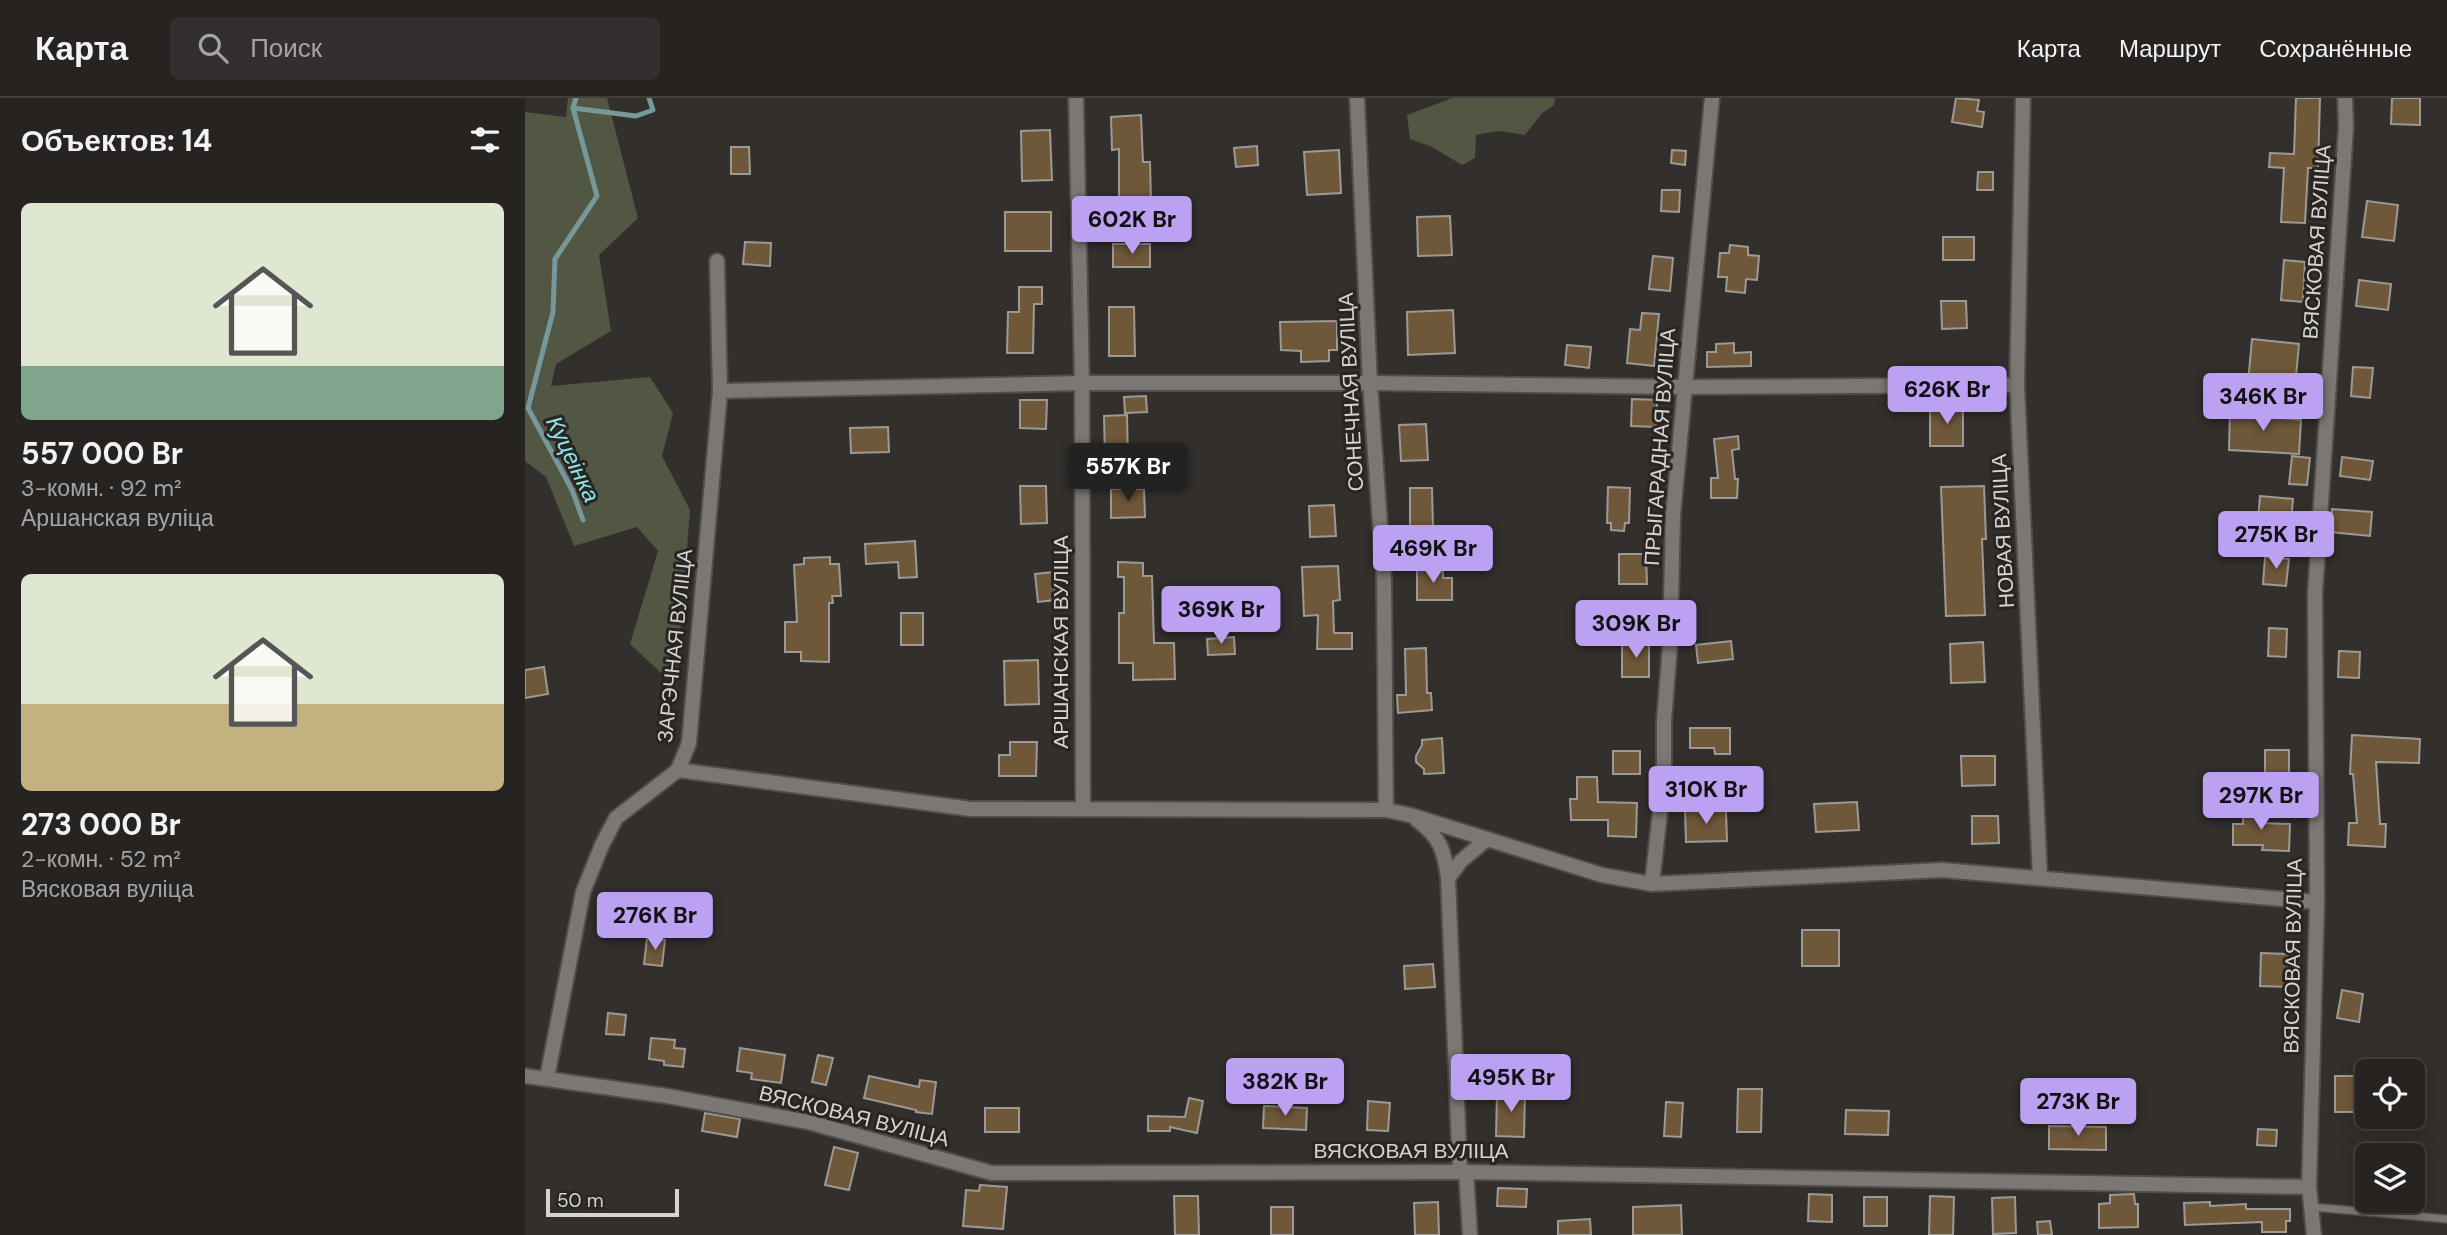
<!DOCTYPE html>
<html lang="ru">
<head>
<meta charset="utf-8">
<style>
  :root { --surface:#262321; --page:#322f2e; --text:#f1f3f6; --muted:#a4a4a5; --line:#42403f; --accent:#bca0f2 }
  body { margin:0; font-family:"DM Sans",sans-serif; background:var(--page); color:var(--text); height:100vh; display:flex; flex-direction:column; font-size:26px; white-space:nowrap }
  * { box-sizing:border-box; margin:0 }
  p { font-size:23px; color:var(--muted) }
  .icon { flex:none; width:38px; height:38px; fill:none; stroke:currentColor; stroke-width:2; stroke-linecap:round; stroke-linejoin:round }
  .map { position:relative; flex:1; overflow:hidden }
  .details { display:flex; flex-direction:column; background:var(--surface); width:525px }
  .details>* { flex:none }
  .fabs { position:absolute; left:1830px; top:961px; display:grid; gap:14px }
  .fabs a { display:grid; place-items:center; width:70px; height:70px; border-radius:10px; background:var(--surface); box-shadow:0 4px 18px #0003,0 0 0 2px var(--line); font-size:35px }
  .scale { position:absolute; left:21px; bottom:18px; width:133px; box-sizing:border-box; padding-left:7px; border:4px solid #d6d4d2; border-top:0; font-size:19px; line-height:24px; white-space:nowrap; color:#d6d4d2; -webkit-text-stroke:5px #282522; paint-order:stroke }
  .price { position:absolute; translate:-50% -60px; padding:0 16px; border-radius:7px; background:var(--accent); color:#111; font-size:23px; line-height:46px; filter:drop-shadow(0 2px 4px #0008) }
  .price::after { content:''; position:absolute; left:50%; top:42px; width:21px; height:16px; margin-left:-10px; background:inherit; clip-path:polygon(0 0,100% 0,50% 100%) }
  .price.current { background:#222; color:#fff }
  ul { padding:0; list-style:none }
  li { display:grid; align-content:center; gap:14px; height:371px; padding:0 21px }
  li span { display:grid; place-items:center; height:217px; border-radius:10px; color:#555 }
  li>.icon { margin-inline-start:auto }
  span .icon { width:126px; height:126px; fill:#fffc; stroke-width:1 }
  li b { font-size:30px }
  h2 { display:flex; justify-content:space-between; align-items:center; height:84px; padding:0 21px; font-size:30px }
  header { display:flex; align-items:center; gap:42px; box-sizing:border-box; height:98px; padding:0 35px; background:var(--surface); border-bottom:2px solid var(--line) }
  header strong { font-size:33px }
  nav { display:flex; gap:38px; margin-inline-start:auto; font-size:24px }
  .search { width:490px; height:63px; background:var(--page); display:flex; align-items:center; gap:18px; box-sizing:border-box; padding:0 24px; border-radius:10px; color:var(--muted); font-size:26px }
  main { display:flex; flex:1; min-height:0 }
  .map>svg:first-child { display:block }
  .green { fill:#515743 }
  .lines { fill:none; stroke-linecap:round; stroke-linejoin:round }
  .stream { stroke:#76989b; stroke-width:5 }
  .building { fill:#6f583a; stroke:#9d9a95; stroke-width:2 }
  .lane-casing { stroke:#4f4c49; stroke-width:10 }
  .street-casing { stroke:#4f4c49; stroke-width:18 }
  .lane { stroke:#7b7773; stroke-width:7 }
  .street { stroke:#7b7773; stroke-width:14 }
  .labels { text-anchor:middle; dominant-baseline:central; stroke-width:6; stroke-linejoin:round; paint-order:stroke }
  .street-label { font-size:21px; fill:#d6d4d2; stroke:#282522 }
  .water-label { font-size:23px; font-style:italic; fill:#8ee5eb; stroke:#282522 }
</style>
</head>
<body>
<header>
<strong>Карта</strong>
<div class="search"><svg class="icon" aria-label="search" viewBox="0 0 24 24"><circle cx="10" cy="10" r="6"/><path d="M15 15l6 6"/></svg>Поиск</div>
<nav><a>Карта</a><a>Маршрут</a><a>Сохранённые</a></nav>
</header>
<main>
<section class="details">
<h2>Объектов: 14<svg class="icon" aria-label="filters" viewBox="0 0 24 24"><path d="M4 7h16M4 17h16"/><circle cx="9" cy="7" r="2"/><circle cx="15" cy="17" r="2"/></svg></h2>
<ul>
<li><span style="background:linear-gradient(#dfe7d0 75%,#7fa58c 0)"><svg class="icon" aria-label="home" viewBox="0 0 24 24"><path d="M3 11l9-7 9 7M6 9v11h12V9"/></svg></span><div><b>557 000 Br</b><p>3-комн. · 92 m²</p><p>Аршанская вуліца</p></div></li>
<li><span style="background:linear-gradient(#dfe7d0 60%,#c2b280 0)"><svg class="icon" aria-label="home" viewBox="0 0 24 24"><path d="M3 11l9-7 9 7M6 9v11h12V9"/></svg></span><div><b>273 000 Br</b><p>2-комн. · 52 m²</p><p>Вясковая вуліца</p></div></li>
</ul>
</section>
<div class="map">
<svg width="1922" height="1137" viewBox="0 0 1922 1137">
  <rect width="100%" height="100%" fill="#322f2c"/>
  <g class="green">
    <polygon points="43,0 82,0 113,120 74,157 86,233 31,266 26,288 125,279 148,315 137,358 165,412 151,589 105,546 133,453 112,429 49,448 21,379 0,363 0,14 41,19"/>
    <polygon points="927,0 1030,0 1029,7 1017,15 1000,37 974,33 951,37 950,60 937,67 907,49 885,41 882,17"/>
  </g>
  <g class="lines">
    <g class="stream">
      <polyline points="51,0 48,10 72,98 30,161 28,214 3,310 47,392 58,422"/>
      <polyline points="48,10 111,18 128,12 124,0"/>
    </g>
  </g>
  <g class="building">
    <polygon points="1431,0 1454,2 1452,13 1459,14 1457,29 1427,24"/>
    <polygon points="1771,0 1795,0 1793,70 1783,70 1780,125 1756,124 1759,70 1744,69 1745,55 1769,56"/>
    <polygon points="1867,0 1895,0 1895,27 1866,26"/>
    <polygon points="616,17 618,64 625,64 626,106 594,106 594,51 587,52 586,19"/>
    <polygon points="525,32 527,82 497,83 496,33"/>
    <polygon points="732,48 733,67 711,69 709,50"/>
    <polygon points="206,49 224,49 225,76 206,76"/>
    <polygon points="814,52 816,95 782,97 779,54"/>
    <polygon points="1147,52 1161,53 1160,67 1146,65"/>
    <polygon points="1453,74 1468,74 1468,92 1452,92"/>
    <polygon points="1137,92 1155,92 1154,114 1136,113"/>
    <polygon points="1842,103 1873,107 1869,143 1837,139"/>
    <rect x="480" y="114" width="46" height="39"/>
    <polygon points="925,118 927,157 893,158 892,119"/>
    <rect x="1418" y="139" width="31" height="23"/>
    <polygon points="220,144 246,145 245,168 218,166"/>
    <rect x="588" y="146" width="37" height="23"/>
    <polygon points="1205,147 1223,149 1223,157 1234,158 1232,182 1221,181 1220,195 1201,193 1202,179 1193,179 1195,155 1204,155"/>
    <polygon points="1128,158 1148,160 1145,193 1124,191"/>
    <polygon points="1759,162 1780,164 1778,204 1756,202"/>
    <polygon points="1834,182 1866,186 1863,212 1831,208"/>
    <polygon points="494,189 517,189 517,206 509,206 508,255 482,255 483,214 494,214"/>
    <polygon points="1416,203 1441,203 1442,230 1417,231"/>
    <polygon points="584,209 609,209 610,258 584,258"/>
    <polygon points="928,212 930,255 883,257 882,214"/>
    <polygon points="1117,215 1134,216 1129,268 1102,265 1105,231 1115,232"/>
    <polygon points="812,223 812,252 804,252 804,263 776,264 776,253 756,252 755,224"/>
    <polygon points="1727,241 1774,246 1771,278 1754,276 1753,288 1723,285"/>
    <polygon points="1209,245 1209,255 1226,254 1226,268 1182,269 1182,254 1191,254 1191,246"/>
    <polygon points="1042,247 1066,249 1064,270 1040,267"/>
    <polygon points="1828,269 1848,270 1845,300 1826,298"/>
    <polygon points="621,298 622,314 600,315 599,299"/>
    <polygon points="1107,301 1132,302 1131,329 1106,328"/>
    <polygon points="495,302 522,302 521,331 495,330"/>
    <polygon points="1705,307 1722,307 1722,317 1776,322 1774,356 1704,352"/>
    <rect x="1405" y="309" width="33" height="39"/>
    <polygon points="602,317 603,361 580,362 579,318"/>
    <polygon points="901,326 903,362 876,363 874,327"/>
    <polygon points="363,329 364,354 326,355 325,330"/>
    <polygon points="1213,338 1214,351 1207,352 1210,381 1213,381 1212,400 1186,400 1186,380 1193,380 1189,341"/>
    <polygon points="1767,358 1785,360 1782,387 1764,386"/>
    <polygon points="1817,359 1848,363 1845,382 1815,378"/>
    <polygon points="495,388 521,388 522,425 496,426"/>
    <polygon points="1459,388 1461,441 1457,441 1460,517 1421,518 1416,389"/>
    <polygon points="1083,389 1105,390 1104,425 1100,425 1099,433 1086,432 1086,425 1082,425"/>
    <polygon points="885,390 907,390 908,431 885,431"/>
    <polygon points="586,391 619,391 620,419 586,420"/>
    <polygon points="1735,398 1768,401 1766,424 1733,422"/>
    <polygon points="809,407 811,438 785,439 784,408"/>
    <polygon points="1807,411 1847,414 1845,438 1805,434"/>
    <polygon points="390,443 392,479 374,480 373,464 341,466 340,446"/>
    <polygon points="1094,456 1121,456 1122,486 1094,486"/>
    <polygon points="305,459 305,466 314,466 316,498 307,498 308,505 304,505 304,564 276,563 276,554 260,554 260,524 272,524 269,467 279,466 279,460"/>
    <polygon points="1740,459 1764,461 1761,488 1738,486"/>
    <polygon points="593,464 618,465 618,478 627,478 629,545 649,545 650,581 608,582 608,565 594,565 594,515 599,515 599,479 593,479"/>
    <polygon points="813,468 815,502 808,503 809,535 827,535 827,551 792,551 793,517 779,518 777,469"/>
    <polygon points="892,469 918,469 918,480 927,480 927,502 892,502"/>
    <polygon points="528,474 531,502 513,504 510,476"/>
    <rect x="376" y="515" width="22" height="32"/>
    <polygon points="1744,530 1762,531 1761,559 1743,558"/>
    <polygon points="709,539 710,556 683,557 682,541"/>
    <polygon points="1206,543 1208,561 1173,565 1171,547"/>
    <rect x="1097" y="544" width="27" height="35"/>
    <polygon points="1458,544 1460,584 1426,585 1425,546"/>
    <polygon points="901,550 902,595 906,595 907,612 873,615 872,597 881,597 880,551"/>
    <polygon points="1814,553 1835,554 1834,580 1813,579"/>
    <polygon points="513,562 514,606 480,607 479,563"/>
    <polygon points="19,569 23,596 0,600 0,572"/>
    <polygon points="1165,630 1205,630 1205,656 1190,656 1189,650 1165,650"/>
    <polygon points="1827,637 1895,641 1894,665 1851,664 1855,726 1861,726 1860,749 1823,747 1824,725 1832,725 1828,676 1825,676"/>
    <polygon points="917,640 919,675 899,676 899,671 891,664 891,658 897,647 897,642"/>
    <polygon points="485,644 512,644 511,678 474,678 474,657 485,657"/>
    <rect x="1740" y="652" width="24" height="39"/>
    <rect x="1088" y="653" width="27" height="23"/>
    <polygon points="1436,658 1470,658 1470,687 1437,688"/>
    <polygon points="1052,679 1072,679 1073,704 1112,705 1111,739 1083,738 1083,722 1046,722 1045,701 1052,701"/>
    <polygon points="1332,704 1334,732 1291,734 1289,706"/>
    <polygon points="1718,708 1736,708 1737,725 1765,726 1764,753 1737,752 1738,747 1708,747 1708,726 1718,726"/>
    <polygon points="1160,713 1201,713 1202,743 1161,744"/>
    <polygon points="1447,718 1473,718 1474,745 1447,746"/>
    <rect x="1277" y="832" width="37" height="36"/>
    <polygon points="122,840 140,842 137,868 119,866"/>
    <polygon points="1736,855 1763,856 1762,889 1735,888"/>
    <polygon points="908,866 910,889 880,891 879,868"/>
    <polygon points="1817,892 1838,896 1834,924 1812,920"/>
    <polygon points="83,915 101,917 99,937 81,936"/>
    <polygon points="126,940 150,942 149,950 160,951 158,969 139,967 139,963 124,961"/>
    <polygon points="215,950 260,957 256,985 226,981 227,975 212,973"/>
    <polygon points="293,957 308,960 301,987 287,984"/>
    <polygon points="344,978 394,989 395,982 411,984 407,1016 391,1014 391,1012 339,1000"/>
    <rect x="1810" y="978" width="20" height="36"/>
    <polygon points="1213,991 1237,991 1236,1034 1212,1034"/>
    <polygon points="972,993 1000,993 999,1039 971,1038"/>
    <polygon points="664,1000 678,1003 672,1035 645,1029 645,1033 623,1033 623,1018 660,1019"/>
    <polygon points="843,1003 865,1005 863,1033 842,1032"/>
    <polygon points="1141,1004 1158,1005 1156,1039 1139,1038"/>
    <polygon points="739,1008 782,1010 781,1032 738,1030"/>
    <rect x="460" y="1010" width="34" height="24"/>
    <polygon points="1321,1012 1364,1013 1363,1037 1320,1036"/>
    <polygon points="180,1015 215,1021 212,1039 177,1033"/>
    <polygon points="1524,1028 1581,1029 1581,1052 1524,1051"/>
    <polygon points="1733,1031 1752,1032 1751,1048 1732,1047"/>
    <polygon points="309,1049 333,1055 324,1092 300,1087"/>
    <polygon points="455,1087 482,1089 478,1131 438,1128 441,1092 454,1093"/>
    <polygon points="973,1090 1002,1091 1001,1109 972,1108"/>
    <polygon points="1284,1096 1307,1097 1307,1124 1283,1123"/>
    <polygon points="1609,1096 1610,1106 1613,1106 1613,1129 1574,1130 1574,1106 1585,1105 1585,1097"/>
    <polygon points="649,1098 673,1098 674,1137 650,1137"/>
    <polygon points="1405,1098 1429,1099 1428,1137 1404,1137"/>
    <rect x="1339" y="1099" width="23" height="29"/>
    <polygon points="1490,1099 1491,1135 1468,1136 1467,1100"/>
    <polygon points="913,1104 914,1137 890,1137 889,1105"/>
    <polygon points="1685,1104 1685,1108 1721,1106 1721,1111 1765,1111 1765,1123 1761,1123 1761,1134 1737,1134 1737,1124 1660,1127 1659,1105"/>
    <polygon points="1156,1107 1157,1137 1108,1137 1108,1109"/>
    <rect x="746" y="1109" width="22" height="28"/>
    <polygon points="1065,1121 1066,1137 1033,1137 1033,1123"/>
    <polygon points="1525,1123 1527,1137 1513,1137 1512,1124"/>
  </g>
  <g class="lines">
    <defs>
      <polyline id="lane" points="1787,1109 1922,1121"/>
      <g id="street">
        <polyline points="551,0 557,285 558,709"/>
        <polyline points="832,0 845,285 859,481 861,712"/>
        <polyline points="1498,0 1492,287 1515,780"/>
        <polyline points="195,293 557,285 845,285 1159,289 1492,287"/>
        <polyline points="153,672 446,711 861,712 885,717 1077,777 1127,786 1417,772 1792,804"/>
        <path d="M892,722C916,740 919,752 923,780L935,1074"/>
        <polyline points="923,780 936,763 962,741"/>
        <polyline points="1127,786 1139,678 1139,623 1145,547 1148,417 1187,0"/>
        <polyline points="0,978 142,998 283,1024 467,1075 941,1074 1784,1089"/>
        <polyline points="22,980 58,794 77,747 91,720 153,672 164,645 195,293 192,163"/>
        <polyline points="941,1074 945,1137"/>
        <polyline points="1789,1137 1784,1089 1792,804 1790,495 1821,29 1820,0"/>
      </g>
    </defs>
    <use href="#lane" class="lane-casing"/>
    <use href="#street" class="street-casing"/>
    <use href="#lane" class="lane"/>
    <use href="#street" class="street"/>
  </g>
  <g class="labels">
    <g class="street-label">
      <text transform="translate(1792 144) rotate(-86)">ВЯСКОВАЯ ВУЛІЦА</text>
      <text transform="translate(826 294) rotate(-93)">СОНЕЧНАЯ ВУЛІЦА</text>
      <text transform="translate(1135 349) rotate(-86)">ПРЫГАРАДНАЯ ВУЛІЦА</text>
      <text transform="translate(1478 433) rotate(-93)">НОВАЯ ВУЛІЦА</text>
      <text transform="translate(536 544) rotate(-90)">АРШАНСКАЯ ВУЛІЦА</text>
      <text transform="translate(150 548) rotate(-84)">ЗАРЭЧНАЯ ВУЛІЦА</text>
      <text transform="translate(1768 858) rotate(-89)">ВЯСКОВАЯ ВУЛІЦА</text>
      <text transform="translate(329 1018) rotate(14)">ВЯСКОВАЯ ВУЛІЦА</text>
      <text x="886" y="1053">ВЯСКОВАЯ ВУЛІЦА</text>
    </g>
    <g class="water-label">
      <text transform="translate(48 361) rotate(64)">Куцеінка</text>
    </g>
  </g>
</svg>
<div class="fabs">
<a><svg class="icon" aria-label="locate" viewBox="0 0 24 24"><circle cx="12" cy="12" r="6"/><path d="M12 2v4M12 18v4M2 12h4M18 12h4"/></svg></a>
<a><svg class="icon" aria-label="layers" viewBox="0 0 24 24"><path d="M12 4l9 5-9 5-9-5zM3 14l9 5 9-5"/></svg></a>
</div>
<div class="scale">50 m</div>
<b class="price" style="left:607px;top:158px">602K Br</b>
<b class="price" style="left:1422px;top:328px">626K Br</b>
<b class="price" style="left:1738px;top:335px">346K Br</b>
<b class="price current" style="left:603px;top:405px">557K Br</b>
<b class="price" style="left:1751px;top:473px">275K Br</b>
<b class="price" style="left:908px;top:487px">469K Br</b>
<b class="price" style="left:696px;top:548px">369K Br</b>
<b class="price" style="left:1111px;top:562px">309K Br</b>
<b class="price" style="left:1181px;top:728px">310K Br</b>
<b class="price" style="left:1736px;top:734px">297K Br</b>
<b class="price" style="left:130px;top:854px">276K Br</b>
<b class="price" style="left:986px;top:1016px">495K Br</b>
<b class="price" style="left:760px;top:1020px">382K Br</b>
<b class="price" style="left:1553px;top:1040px">273K Br</b>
</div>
</main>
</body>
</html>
